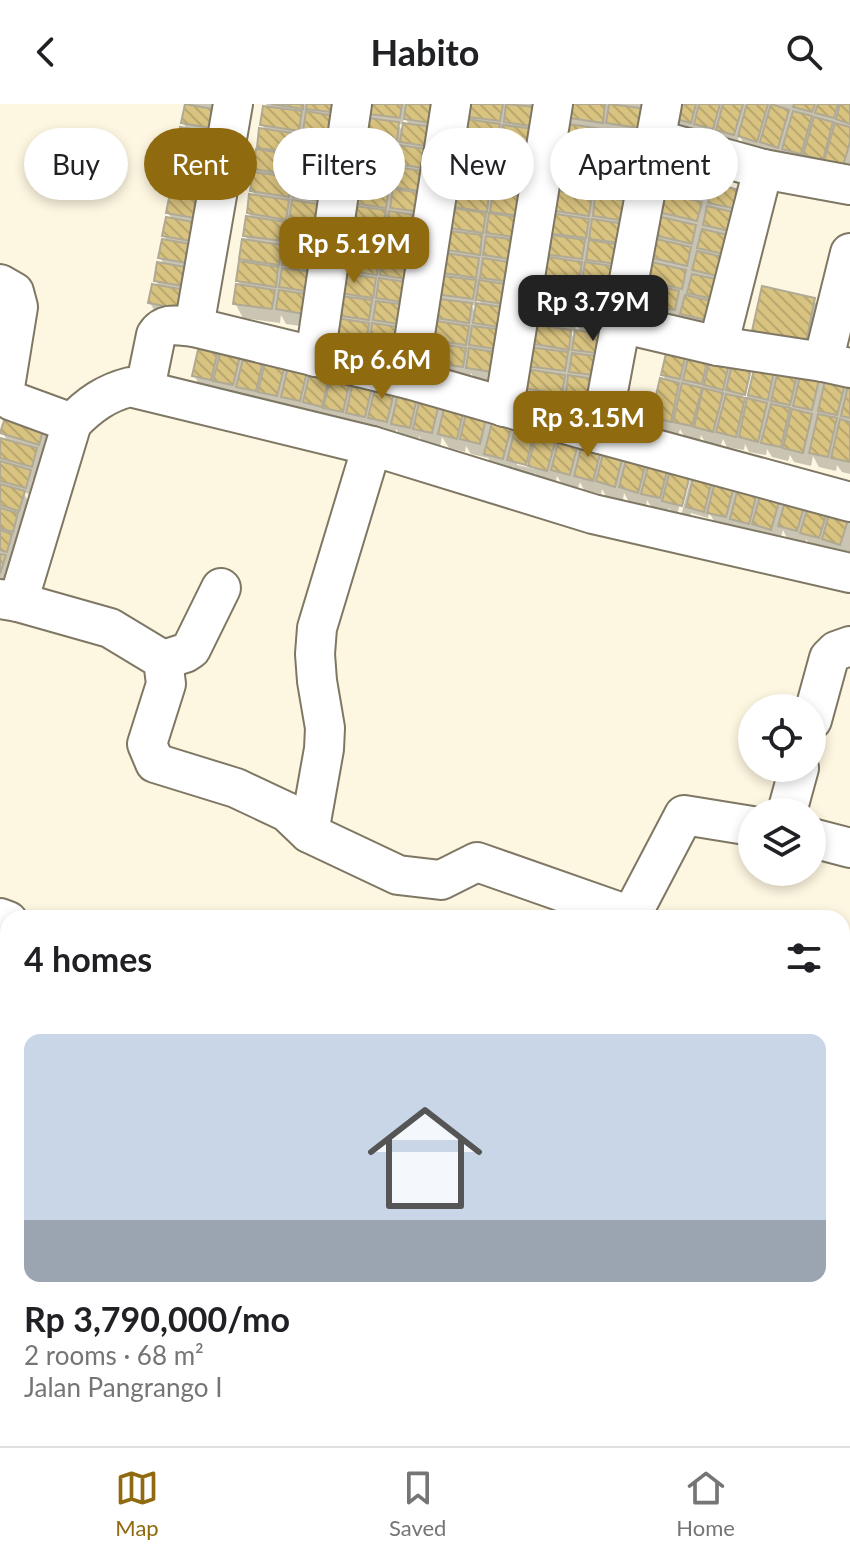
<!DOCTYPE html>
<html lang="en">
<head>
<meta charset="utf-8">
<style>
  :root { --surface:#fff; --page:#f2f2f2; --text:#202124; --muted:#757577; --line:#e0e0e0; --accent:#8f6a0f }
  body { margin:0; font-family:Lato,sans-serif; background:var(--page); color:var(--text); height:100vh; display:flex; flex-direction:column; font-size:30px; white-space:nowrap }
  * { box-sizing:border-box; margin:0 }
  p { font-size:26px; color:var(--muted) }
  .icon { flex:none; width:44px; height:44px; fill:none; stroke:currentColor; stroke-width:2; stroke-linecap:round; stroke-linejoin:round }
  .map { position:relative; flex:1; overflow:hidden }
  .side { position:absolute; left:0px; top:806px; width:850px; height:536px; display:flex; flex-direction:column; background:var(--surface); border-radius:24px 24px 0 0; box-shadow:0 4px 12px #0003 }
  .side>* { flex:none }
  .guide { position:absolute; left:24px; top:24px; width:802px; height:72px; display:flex; gap:16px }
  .controls { position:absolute; left:738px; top:590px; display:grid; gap:16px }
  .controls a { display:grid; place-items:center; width:88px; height:88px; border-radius:50%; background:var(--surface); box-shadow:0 4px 12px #0003; font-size:40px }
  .price { position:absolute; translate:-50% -68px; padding:0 18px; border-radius:16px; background:var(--accent); color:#fff; font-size:26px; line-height:52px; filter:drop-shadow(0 2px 4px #0008) }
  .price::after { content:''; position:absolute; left:50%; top:48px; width:24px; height:18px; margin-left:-12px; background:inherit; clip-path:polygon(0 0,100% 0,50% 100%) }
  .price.current { background:#222; color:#fff }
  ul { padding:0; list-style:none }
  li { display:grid; align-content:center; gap:16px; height:424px; padding:0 24px }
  li span { display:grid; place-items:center; height:248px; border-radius:16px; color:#555 }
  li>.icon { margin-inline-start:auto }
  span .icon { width:144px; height:144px; fill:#fffc; stroke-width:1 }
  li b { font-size:34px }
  h2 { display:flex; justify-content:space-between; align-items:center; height:96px; padding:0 24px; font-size:34px }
  .tag { padding:0 28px; border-radius:36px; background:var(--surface); box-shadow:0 4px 12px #0003; font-size:28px; line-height:72px }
  .tag.current { background:var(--accent); color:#fff }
  header { display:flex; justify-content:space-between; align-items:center; height:104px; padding:0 24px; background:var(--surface); font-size:36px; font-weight:700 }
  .menu { display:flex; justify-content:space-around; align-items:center; height:112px; border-top:2px solid var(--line); background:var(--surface); font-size:22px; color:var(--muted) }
  .menu a { display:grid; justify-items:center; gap:4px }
  .menu .current { color:var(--accent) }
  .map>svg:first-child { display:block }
  .shadow { fill:#0003; fill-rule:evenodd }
  .building { fill:url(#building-back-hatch); stroke:#b0aa95; stroke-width:2 }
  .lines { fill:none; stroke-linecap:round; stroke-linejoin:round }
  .minor-casing { stroke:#7e7764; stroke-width:42 }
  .minor { stroke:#fff; stroke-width:38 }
</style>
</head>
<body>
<header><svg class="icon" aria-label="back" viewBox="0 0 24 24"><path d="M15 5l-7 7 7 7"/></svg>Habito<svg class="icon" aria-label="search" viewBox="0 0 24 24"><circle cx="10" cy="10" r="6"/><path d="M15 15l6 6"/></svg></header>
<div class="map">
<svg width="850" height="1342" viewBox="0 0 850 1342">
  <defs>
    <pattern id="building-back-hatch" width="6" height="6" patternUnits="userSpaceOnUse" patternTransform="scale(2)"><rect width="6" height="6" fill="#d9c380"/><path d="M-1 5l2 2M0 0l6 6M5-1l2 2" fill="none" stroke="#baa76e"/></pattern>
  </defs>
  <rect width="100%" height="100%" fill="#fdf6e0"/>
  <g class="shadow">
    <polygon points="189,0 234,0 205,175 159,214 150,199 160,183 156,177 165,161 160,154 168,138 164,132 173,116 168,109 177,93 173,86 176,68 173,64 182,48 179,42 188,26 183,19 191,3"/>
    <polygon points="266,0 357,0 323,225 286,220 281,211 280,219 243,214 235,199 242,183 238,177 245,160 241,154 249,138 245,131 252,115 249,109 256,93 252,86 259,70 255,65 262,48 259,43 266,27 262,21 269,5"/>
    <path d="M364,0H456L417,258L380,253L375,244L374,252L337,247L328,233ZM404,12L410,22L403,29L398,20H403Z"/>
    <path d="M464,0H550L513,283L477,278L471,269L470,277L433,272L425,257ZM477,193L483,202L476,210L471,201H476Z"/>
    <path d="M567,0H659L629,197L585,222V226L624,231L613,310L576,305L566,288L565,296L528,291L524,284L531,268L527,261L535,245L531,239L539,223L535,216L538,194L545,178L541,171L562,38L571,22L565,13ZM576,220L582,229L575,237L570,227L575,228Z"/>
    <polygon points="677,0 850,0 850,66 814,65 806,51 804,56 770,53 766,46 765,52 748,47 739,31 738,37 722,32 717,25 716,31 700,26 699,32 682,28 674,13"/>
    <polygon points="706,77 712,89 750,90 731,217 691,225 684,213 683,220 646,212 638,197 645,175 654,160 650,153 659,137 655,131 665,116 660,108 669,93 665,86"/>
    <polygon points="814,196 822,210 813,252 763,242 754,227"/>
    <path d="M671,234L850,280V370L842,368L837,361L836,367L819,363L813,352L811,362L794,358L790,351L788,357L772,353L767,345L766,351L749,348L745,340L744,346L727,343L723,335L721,341L705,338L701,331L700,336L684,332L680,325L678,331L662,327L654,313L667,278L663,271ZM750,263H754L745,301L741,300Z"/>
    <path d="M202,235L850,404V449L848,455L832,450L828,443L827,448L811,443L806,435L805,441L788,436L783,426L779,439L763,435L759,427L757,433L741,429L736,421L734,427L717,423L709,408L708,414L691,409L689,415L673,411L669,404L668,408L652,404L647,396L646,402L629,398L624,389L623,396L606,392L602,385L601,390L584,386L580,378L578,384L562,380L557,372L555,380L539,376L535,369L534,374L517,370L513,362L511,369L494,364L488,354L471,350L466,342L465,348L449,344L442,333L440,343L423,339L419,332L418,338L402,334L396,325L395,332L378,328L374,321L373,327L357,323L352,315L351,322L313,313L309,305L308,311L291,307L287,300L285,306L269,302L265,295L263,301L247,297L242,289L241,295L224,291L220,284L218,290L202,286L194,271ZM517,357L536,361L535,365L517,361ZM687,374H691L681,412L677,411Z"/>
    <polygon points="43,324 52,338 47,354 40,352 45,360 40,376 33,375 29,390 23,388 32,404 27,420 21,418 25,425 14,462 8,460 13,468 8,484 0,481 0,337 8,338 3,329"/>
  </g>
  <g class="building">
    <polygon points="185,0 224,7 221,26 181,19"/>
    <polygon points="271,0 303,0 303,5"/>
    <polygon points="307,0 347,0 346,10 306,5"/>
    <polygon points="362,0 402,0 400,14 360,9"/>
    <polygon points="406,0 437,0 443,21 404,15"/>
    <polygon points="462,0 503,0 500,17 460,12"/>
    <polygon points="506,0 546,4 543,24 504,18"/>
    <polygon points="565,0 605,0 603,19 563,13"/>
    <polygon points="609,0 648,5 645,25 606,19"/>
    <polygon points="675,0 696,0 691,19 672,14"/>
    <polygon points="699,0 720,0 713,25 694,20"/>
    <polygon points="723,0 743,0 734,31 716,26"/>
    <polygon points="747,0 768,0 757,38 738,32"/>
    <polygon points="771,0 789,6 778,44 760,38"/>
    <polygon points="794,0 815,0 812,8 793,3"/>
    <polygon points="818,0 838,0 834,14 815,9"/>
    <polygon points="840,0 850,0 850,20 836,15"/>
    <polygon points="263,2 302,7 299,27 260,21"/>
    <polygon points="306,7 346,14 343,33 303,27"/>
    <polygon points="793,7 812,12 801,50 782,45"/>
    <polygon points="360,13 399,18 397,38 356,32"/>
    <polygon points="814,13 833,18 823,56 803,51"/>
    <polygon points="460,14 500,20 497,40 457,34"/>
    <polygon points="403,19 442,24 439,44 400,38"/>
    <polygon points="562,19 602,25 600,44 560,38"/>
    <polygon points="835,19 850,23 850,38 843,62 824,57"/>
    <polygon points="503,21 543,26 540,46 500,40"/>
    <polygon points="180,23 220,30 216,49 177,42"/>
    <polygon points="259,24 299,30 296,49 257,44"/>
    <polygon points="606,25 645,31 642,50 603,45"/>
    <polygon points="302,30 342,36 339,55 300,50"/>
    <polygon points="356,35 396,41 393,60 353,54"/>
    <polygon points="456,38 496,43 493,63 453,57"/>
    <polygon points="399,41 439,47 436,66 397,60"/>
    <polygon points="559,41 599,47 596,66 556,61"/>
    <polygon points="499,44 539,49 536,69 496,63"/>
    <polygon points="175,45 214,52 211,71 171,64"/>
    <polygon points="256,45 295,51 293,71 253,65"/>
    <polygon points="602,47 642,53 639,72 600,67"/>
    <polygon points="299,51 339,57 336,76 296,71"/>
    <polygon points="353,57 393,63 390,82 350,77"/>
    <polygon points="453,60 493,65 490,85 450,79"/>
    <polygon points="396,63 436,69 433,89 393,83"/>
    <polygon points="555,64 595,70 592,89 553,84"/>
    <polygon points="496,66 535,72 533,91 493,85"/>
    <polygon points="174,67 213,74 210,93 171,86"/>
    <polygon points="668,67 707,75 703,95 663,86"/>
    <polygon points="253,68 292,73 289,93 250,87"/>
    <polygon points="599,70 638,76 635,96 596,90"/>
    <polygon points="295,74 335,79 332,99 293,93"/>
    <polygon points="349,79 389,84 386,104 346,98"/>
    <polygon points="712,79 751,89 747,107 708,99"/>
    <polygon points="449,82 489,88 487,108 447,102"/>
    <polygon points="393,85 432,90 429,109 390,104"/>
    <polygon points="552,86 592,92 589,112 549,106"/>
    <polygon points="170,89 209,96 206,116 166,109"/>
    <polygon points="493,89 532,94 529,113 490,108"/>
    <polygon points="662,89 702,98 697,117 658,108"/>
    <polygon points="249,90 289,96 286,116 247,109"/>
    <polygon points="595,92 635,98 632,118 593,112"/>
    <polygon points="292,96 332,102 329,121 289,116"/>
    <polygon points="346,101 386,106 383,126 343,120"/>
    <polygon points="707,102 746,111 742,130 703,121"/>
    <polygon points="446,103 486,109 483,129 443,123"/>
    <polygon points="389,107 429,113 426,132 386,126"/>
    <polygon points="489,109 529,115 526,135 486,129"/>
    <polygon points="549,109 589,115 586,134 546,129"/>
    <polygon points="246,112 286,118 283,137 243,132"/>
    <polygon points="657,112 696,121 692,140 653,131"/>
    <polygon points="166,113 205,120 202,139 162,132"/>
    <polygon points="592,115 632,121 629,140 589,135"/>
    <polygon points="289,118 329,124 326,144 286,138"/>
    <polygon points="343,123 383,129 380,148 340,143"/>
    <polygon points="702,125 741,134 737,153 697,144"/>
    <polygon points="442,126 482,131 480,151 440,145"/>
    <polygon points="386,130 425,135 423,154 383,149"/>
    <polygon points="545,130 585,136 582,155 542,150"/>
    <polygon points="486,132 525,137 523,157 483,151"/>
    <polygon points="652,134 691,143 687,162 648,153"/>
    <polygon points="162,135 201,142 198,161 158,154"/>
    <polygon points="242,135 282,141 279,161 239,155"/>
    <polygon points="589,136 628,142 625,161 586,156"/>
    <polygon points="285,141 325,147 322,167 282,161"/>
    <polygon points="339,145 379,151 377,171 336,165"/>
    <polygon points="697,147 736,156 731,175 692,166"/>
    <polygon points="439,148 479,154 476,174 437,168"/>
    <polygon points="383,151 422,157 419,177 380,171"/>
    <polygon points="542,152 582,158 579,178 539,172"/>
    <polygon points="483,154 522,160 519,179 480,174"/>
    <polygon points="239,157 278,163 276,183 236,177"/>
    <polygon points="647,157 686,166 682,185 643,176"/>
    <polygon points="157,158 197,165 194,184 154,177"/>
    <polygon points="585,158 625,164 622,184 582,178"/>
    <polygon points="282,164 322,169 319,189 279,183"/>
    <polygon points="336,168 376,174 373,194 333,188"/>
    <polygon points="692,170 730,178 726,198 687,189"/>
    <polygon points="436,171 476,176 473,195 433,190"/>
    <polygon points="379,174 418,180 416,200 376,194"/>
    <polygon points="539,175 579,181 576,200 536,195"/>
    <polygon points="479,176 519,182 516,202 476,196"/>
    <polygon points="640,178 679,187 675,206 636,198"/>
    <polygon points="152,180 191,187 188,206 148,199"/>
    <polygon points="236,180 275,186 272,205 233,200"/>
    <polygon points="582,181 622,187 619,206 579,201"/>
    <polygon points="762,182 815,194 806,239 752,227"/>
    <polygon points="279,186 319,192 315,212 276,205"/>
    <polygon points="332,191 372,196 369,216 329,210"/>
    <polygon points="685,191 724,200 720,219 680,210"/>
    <polygon points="432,194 472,199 469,219 429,213"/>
    <polygon points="376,197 415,202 412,222 373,216"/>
    <polygon points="535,197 575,203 572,222 533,216"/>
    <polygon points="476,199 515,205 512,225 473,219"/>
    <polygon points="579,203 618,209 615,228 576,222"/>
    <polygon points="329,213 369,219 366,239 326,233"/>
    <polygon points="429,216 469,222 466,241 426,235"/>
    <polygon points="372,219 412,225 409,245 370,239"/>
    <polygon points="532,220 571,226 569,246 529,239"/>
    <polygon points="472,222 512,227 509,247 469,241"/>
    <polygon points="575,226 614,232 612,251 572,246"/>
    <polygon points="670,232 689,236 680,275 661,271"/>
    <polygon points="201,233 220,238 211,276 192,272"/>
    <polygon points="692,237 711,241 702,280 683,276"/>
    <polygon points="223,238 242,243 233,281 213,277"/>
    <polygon points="426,238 466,244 463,263 423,258"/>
    <polygon points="713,242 732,246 723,286 704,281"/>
    <polygon points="528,243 568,248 565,267 525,262"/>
    <polygon points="246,244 265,248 256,287 236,283"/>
    <polygon points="469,244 508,250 506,270 466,264"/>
    <polygon points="735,247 754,252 745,291 726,286"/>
    <polygon points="267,249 287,253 277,292 258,288"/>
    <polygon points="572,249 611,254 608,273 569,268"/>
    <polygon points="757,253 776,257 768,296 748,291"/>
    <polygon points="290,254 309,259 300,297 281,293"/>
    <polygon points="780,258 799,262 790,301 771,297"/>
    <polygon points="312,260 331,264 322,303 303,298"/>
    <polygon points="802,263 821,267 812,306 793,302"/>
    <polygon points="333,265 352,269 343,308 323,304"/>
    <polygon points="525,265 565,271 562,290 522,284"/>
    <polygon points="827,268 847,272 837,311 818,307"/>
    <polygon points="355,270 374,274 365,313 346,309"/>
    <polygon points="568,271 608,277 605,296 566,291"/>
    <polygon points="850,273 850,314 841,312"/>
    <polygon points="660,274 679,279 671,318 651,313"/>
    <polygon points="377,275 396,280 387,318 368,314"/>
    <polygon points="682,279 702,284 692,322 673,318"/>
    <polygon points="400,281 419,285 410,324 391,320"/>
    <polygon points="703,284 723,289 713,328 694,323"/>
    <polygon points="422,286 441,291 432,329 413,325"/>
    <polygon points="726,290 745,294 736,333 716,328"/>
    <polygon points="447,291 466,296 457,335 438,330"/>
    <polygon points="747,294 767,299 758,338 739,333"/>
    <polygon points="469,297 489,301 480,340 460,335"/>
    <polygon points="771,300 790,304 781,343 761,339"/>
    <polygon points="792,305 812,310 803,349 783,344"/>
    <polygon points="818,310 837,314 828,353 809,349"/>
    <polygon points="6,311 44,322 39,341 0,329"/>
    <polygon points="494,311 513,316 503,355 484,350"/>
    <polygon points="840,315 850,318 850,358 831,354"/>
    <polygon points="517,318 536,322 526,361 507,356"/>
    <polygon points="538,323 558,328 547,367 528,362"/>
    <polygon points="561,327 580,332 570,371 551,366"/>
    <polygon points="584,333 603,338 593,377 574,372"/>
    <polygon points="0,334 37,344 32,363 0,354"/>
    <polygon points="606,339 625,344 615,383 596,377"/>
    <polygon points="629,345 648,350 638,389 619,383"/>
    <polygon points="651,351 670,356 660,394 641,390"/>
    <polygon points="0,357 31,366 26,384 0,377"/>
    <polygon points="672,359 692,363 682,402 662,397"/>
    <polygon points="696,364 714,369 704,408 686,403"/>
    <polygon points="717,370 736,375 726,413 707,409"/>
    <polygon points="740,376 759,381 749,420 730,415"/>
    <polygon points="0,380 25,387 19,407 0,401"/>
    <polygon points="763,382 782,387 771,426 752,420"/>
    <polygon points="789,384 808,390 797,427 778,422"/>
    <polygon points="812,390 831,396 819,434 800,429"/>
    <polygon points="833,397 850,410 840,441 822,435"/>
    <polygon points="0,404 18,409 13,428 0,424"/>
    <polygon points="0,426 12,430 7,448 0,446"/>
    <polygon points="0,450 6,451 0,470"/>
  </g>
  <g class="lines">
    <defs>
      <g id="minor">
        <polyline points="655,35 763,65 850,81"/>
        <polyline points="0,180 14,188 18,203 5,283 6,291 12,297 72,319"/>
        <polyline points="620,219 718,242 823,258 850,264"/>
        <polyline points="194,223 233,0"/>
        <polyline points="718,242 763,65"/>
        <polyline points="315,253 352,0"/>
        <polyline points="823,258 850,149"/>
        <polyline points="408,275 451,0"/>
        <path d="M142,285L148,270L156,231C165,217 179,222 194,223L408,275L600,330L850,398"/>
        <polyline points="504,303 553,0"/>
        <polyline points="600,330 662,0"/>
        <polyline points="0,495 18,498 110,524 163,556 166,580 147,640 155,659 236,684 287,708 309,729 398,771 441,776 477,758 631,812 684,711 752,722"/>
        <path d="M18,498L72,319C89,301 106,289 130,283L372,342L593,410L850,469"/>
        <polyline points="163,556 185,549 191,545 221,484"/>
        <polyline points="812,616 829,554 836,547 850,542"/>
        <polyline points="787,708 799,664"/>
        <polyline points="309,729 324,645 325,624 317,577 315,550 317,524 372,342"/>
        <polyline points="812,734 850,744"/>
        <polyline points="0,814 8,817"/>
        <polyline points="0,908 8,874"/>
        <polyline points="0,1087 8,1058"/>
        <polyline points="842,1278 850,1280"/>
        <polyline points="257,1342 258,1334"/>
        <polyline points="453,1342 456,1334"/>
      </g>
    </defs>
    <use href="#minor" class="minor-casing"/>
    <use href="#minor" class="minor"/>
  </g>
</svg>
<div class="controls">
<a><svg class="icon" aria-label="locate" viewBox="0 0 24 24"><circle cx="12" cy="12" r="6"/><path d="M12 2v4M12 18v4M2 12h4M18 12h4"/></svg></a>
<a><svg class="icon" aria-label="layers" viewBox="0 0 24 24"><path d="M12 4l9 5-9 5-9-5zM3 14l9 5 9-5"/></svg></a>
</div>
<b class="price" style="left:354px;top:181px">Rp 5.19M</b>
<b class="price current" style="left:593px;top:239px">Rp 3.79M</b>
<b class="price" style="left:382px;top:297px">Rp 6.6M</b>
<b class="price" style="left:588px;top:355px">Rp 3.15M</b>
<div class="guide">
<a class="tag">Buy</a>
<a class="tag current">Rent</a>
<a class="tag">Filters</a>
<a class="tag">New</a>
<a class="tag">Apartment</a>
</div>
<section class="side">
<h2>4 homes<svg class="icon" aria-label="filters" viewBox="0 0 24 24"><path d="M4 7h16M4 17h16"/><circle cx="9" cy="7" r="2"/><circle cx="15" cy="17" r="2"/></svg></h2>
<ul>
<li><span style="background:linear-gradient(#c9d6e8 75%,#9aa5b1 0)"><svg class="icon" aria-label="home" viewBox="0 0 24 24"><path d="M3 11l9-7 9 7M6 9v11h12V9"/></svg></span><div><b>Rp 3,790,000/mo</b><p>2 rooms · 68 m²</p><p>Jalan Pangrango I</p></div></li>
</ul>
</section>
</div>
<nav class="menu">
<a class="current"><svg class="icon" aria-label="map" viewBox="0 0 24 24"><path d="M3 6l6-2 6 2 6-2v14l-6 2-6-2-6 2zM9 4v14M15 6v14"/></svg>Map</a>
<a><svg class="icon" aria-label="saved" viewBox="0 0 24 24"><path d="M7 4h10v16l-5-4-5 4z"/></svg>Saved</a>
<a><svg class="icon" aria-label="home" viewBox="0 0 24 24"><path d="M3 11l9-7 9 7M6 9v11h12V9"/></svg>Home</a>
</nav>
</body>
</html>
